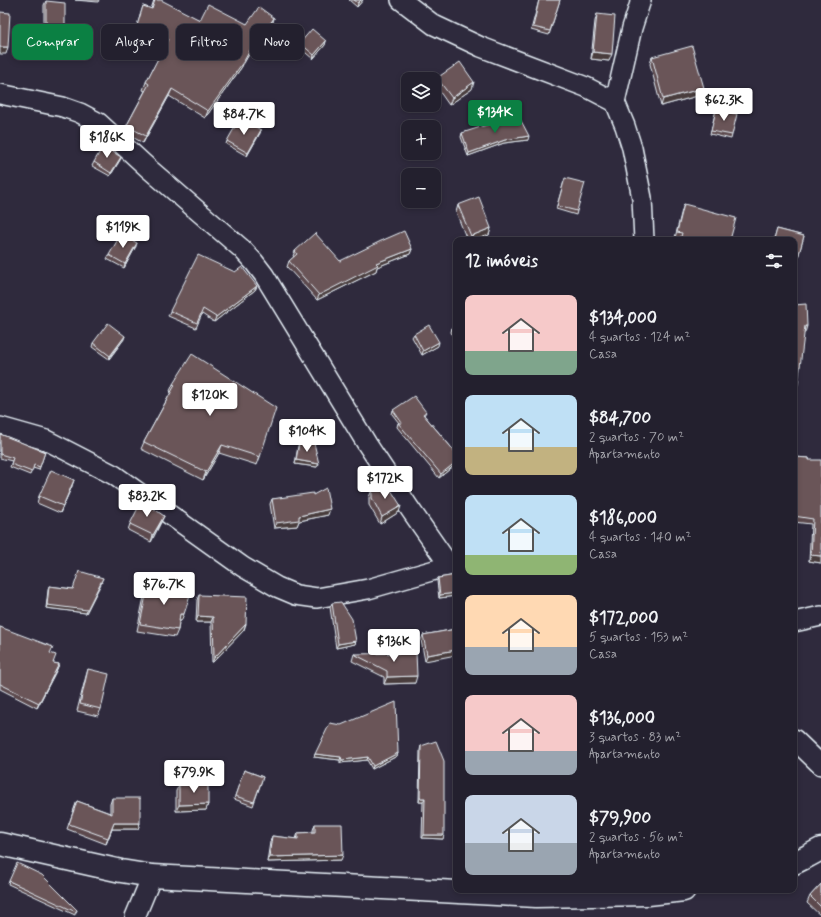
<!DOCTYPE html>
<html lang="pt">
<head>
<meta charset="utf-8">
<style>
  :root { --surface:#23202e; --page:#2b2836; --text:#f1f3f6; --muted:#a3a3aa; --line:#403e4a; --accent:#0b8043 }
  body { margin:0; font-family:Mynerve,sans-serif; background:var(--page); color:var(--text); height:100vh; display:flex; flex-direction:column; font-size:15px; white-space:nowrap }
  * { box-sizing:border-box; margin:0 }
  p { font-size:13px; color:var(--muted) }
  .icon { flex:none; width:22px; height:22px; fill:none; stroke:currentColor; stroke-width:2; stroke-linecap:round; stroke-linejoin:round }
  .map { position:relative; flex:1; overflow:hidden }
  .drawer { position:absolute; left:453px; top:237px; width:344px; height:656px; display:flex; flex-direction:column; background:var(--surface); border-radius:8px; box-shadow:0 2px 6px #0003,0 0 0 1px var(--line) }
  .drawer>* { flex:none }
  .banner { position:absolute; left:12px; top:24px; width:380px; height:36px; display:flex; gap:8px }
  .tools { position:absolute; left:401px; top:72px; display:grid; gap:8px }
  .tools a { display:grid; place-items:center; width:40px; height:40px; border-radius:8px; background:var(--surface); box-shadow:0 2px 6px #0003,0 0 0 1px var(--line); font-size:20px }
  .price { position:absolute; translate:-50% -34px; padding:0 9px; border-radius:4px; background:#fff; color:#222; font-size:13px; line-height:26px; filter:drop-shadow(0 1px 2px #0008) }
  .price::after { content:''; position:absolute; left:50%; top:24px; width:12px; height:9px; margin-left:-6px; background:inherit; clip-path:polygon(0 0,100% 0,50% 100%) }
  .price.current { background:var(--accent); color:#fff }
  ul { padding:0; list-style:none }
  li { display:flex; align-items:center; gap:12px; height:100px; padding:0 12px }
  li span { display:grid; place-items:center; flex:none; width:112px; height:80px; border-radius:8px; color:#555 }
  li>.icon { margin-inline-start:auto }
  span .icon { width:48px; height:48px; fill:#fffc; stroke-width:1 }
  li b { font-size:17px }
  h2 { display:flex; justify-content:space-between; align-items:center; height:48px; padding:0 12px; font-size:17px }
  .pill { padding:0 14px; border-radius:8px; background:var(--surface); box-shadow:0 2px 6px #0003,0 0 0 1px var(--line); font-size:14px; line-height:36px }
  .pill.current { background:var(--accent); color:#fff }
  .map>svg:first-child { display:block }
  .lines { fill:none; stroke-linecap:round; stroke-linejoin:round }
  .minor-casing { stroke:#e8f1f8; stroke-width:22 }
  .tertiary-casing { stroke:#e8f1f8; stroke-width:25 }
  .minor { stroke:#2f2a3d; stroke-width:19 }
  .tertiary { stroke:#2f2a3d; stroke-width:22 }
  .wall { fill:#5b494d; stroke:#e8f1f8 }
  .shaded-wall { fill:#4a3c3e; stroke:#e8f1f8 }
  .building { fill:#6a5559; stroke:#e8f1f8 }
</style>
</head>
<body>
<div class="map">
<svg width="821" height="917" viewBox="0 0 821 917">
  <rect width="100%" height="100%" fill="#2f2a3d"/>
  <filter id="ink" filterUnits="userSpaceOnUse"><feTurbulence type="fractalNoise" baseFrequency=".025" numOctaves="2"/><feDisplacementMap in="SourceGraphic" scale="8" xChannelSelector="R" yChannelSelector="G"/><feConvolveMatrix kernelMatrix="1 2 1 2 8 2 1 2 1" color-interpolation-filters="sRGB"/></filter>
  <g filter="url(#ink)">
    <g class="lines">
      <defs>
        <g id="minor">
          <polyline points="401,0 434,25 481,47 586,87 615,102 625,126 632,148 642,198 644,240"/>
          <polyline points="0,94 63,107 80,113 99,123 148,168 242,249 254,262 264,275 367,444 410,509 449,565"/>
          <polyline points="615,102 632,28 641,0"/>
          <polyline points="0,427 46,440 114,475 243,567 277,587 296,595 317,598 368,589 456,564"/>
          <polyline points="794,622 821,616"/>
          <polyline points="794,739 821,765"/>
          <polyline points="135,917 152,876"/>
        </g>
        <g id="tertiary">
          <polyline points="0,844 121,871 152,876 536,896 648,894 684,890"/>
          <polyline points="794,863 808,856 821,849"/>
        </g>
      </defs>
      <use href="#minor" class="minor-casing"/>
      <use href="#tertiary" class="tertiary-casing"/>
      <use href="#minor" class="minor"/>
      <use href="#tertiary" class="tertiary"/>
    </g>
    <g class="wall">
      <polygon points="154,0 200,20 247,24 274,18 272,25 258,45 255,44 241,68 205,118 169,96 143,143 129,135 125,132 127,125 145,91 143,90 146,82 165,46 134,36 143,6 151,9"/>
      <polygon points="349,0 363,0 357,7"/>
      <polygon points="539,0 560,0 549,35 531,30"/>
      <polygon points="46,1 65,51 63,54 44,54 44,5"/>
      <polygon points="597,14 609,61 591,59 595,21"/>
      <polygon points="326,41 325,45 313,59 299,47 300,43"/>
      <polygon points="652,57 704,88 701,95 661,106 650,64"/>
      <polygon points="437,78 472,89 449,105 435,85"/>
      <polygon points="716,110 732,135 731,139 710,134"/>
      <polygon points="261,130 260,133 247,156 226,144 227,141"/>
      <polygon points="462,133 528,140 504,143 468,156 461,137"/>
      <polygon points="121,157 120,160 110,176 92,166 94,162"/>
      <polygon points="564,181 577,211 576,215 556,209"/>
      <polygon points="684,204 730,240 680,240 680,239 675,238 682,210"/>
      <polygon points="458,205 491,228 489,235 475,240 467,240 456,212"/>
      <polygon points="777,229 804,236 797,261 795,268 794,268 794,240 774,240"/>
      <polygon points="136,246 124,268 107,259 109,255"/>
      <polygon points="412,249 410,254 377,267 376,271 317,300 287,267 289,261 294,257 293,256 295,251 340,261"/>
      <polygon points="257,286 255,290 214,322 202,314 196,328 168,316 170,311"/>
      <polygon points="456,327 456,344 451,332 452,328"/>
      <polygon points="414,334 438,346 422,355 412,337"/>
      <polygon points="124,339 109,359 92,347 93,343"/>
      <polygon points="173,384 260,457 257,465 219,453 203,480 141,449 144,442 171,392 170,391"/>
      <polygon points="393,410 426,412 424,415 456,453 456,464 439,478 397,427 398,423 399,423 392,414"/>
      <polygon points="0,434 45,452 39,470 33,468 30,475 10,467 12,461 0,458"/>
      <polygon points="299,443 317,467 295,464 298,446"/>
      <polygon points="794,457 809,458 821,563 809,561 811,524 794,522"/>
      <polygon points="72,486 60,513 37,503 39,496"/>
      <polygon points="372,490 399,512 380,524 369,505 369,497"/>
      <polygon points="313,495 328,515 299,521 297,526 274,528 270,504 272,499"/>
      <polygon points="164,516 151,542 128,530 130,524"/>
      <polygon points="456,575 456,596 439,598 437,581 438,578"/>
      <polygon points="149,581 182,593 181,621 179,621 178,630 175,637 137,631 146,587"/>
      <polygon points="102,582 86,613 46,608 48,590 49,586 73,589"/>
      <polygon points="199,595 244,630 212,663 211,622 196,622 197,600"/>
      <polygon points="332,603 356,641 355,644 336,648 330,607"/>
      <polygon points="0,627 50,653 53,663 59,664 57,669 37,708 0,689"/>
      <polygon points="456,629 425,661 421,640 423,635"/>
      <polygon points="354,654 415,683 384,684 384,677 352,661"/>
      <polygon points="88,669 101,709 98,716 77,711 86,676"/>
      <polygon points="421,746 443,839 422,838 423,802 419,802 420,750"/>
      <polygon points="398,753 397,756 372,769 367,760 340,763 340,760 314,757 315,754"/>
      <polygon points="244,770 263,777 253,806 234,799"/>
      <polygon points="179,785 208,804 206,810 176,811 176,791"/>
      <polygon points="112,798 140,823 138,829 112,829 106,844 67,829 77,801 110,813 110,804"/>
      <polygon points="315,824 341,860 267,862 270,842 272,836 296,839 298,833 313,832 313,830"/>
      <polygon points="9,881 77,910 75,914 75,915 8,884"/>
      <polygon points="821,884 821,916 807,903 810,896"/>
    </g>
    <g class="shaded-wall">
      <polygon points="75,0 99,0 98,2"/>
      <polygon points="361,0 363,0 357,7 358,3"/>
      <polygon points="274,18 272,25 258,45 260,38"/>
      <polygon points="258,36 255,44 241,68 205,118 208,111"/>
      <polygon points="326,41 325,45 313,59 314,55"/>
      <polygon points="0,47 8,47 6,54 0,54"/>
      <polygon points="46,51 65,51 63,54 44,54"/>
      <polygon points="593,52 612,54 609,61 591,59"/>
      <polygon points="474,82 472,89 449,105 452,98"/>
      <polygon points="704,88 701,95 661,106 663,99"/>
      <polygon points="172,89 169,96 143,143 146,136"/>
      <polygon points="261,130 260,133 247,156 248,153"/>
      <polygon points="529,136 528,140 504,143 468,156 469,153 505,140"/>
      <polygon points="121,157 120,160 110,176 111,173"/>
      <polygon points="491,228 489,235 475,240 469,240 471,236"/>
      <polygon points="137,243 136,246 124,268 125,264"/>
      <polygon points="412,249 410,254 377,267 376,271 317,300 319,295 376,263"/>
      <polygon points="257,286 255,290 214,322 216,317"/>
      <polygon points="805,326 807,326 805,333 802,333"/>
      <polygon points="125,336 124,339 109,359 110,356"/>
      <polygon points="439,342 438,346 422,355 423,351"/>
      <polygon points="794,383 798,384 796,391 794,390"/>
      <polygon points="222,445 219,453 203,480 206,472"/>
      <polygon points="296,460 319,464 317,467 295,464"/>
      <polygon points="456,462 456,464 439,478 441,474"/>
      <polygon points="74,480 72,486 60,513 63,506"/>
      <polygon points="401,506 399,512 380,524 382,517"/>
      <polygon points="330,509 328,515 299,521 297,526 274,528 276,523 299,516"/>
      <polygon points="164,516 151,542 153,535"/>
      <polygon points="811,555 821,556 821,563 809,561"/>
      <polygon points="103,578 86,613 46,608 47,605"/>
      <polygon points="456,593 456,596 439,598 440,595"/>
      <polygon points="180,614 184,614 181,621 178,621"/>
      <polygon points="198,616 213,617 211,622 196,622"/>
      <polygon points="246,624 244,630 212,663 214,658"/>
      <polygon points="356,641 355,644 336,648 338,644"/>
      <polygon points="456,650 456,655 425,661 427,655"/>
      <polygon points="59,664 57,669 37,708 39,703"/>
      <polygon points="417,676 415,683 384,684 387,677"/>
      <polygon points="398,753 397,756 372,769 373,766"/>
      <polygon points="315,754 341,757 340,760 314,757"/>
      <polygon points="368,757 367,760 340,763 342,760"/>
      <polygon points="420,798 425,798 423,802 419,802"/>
      <polygon points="208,804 206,810 176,811 179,805"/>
      <polygon points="114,823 140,823 138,829 112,829 106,844"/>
      <polygon points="424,835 444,835 443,839 422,838"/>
      <polygon points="343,855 341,860 267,862 269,857"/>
    </g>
    <g class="building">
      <polygon points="155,0 161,0 200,20 208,4 247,24 259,7 274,18 260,38 258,36 244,61 208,111 172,89 146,136 131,128 127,125 149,84 146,82 168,39 136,29 143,6 152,9"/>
      <polygon points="354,0 361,0 358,3"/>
      <polygon points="539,0 560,0 550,31 533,27"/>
      <polygon points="46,1 65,3 65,51 46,51"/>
      <polygon points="0,12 10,13 8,47 0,47"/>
      <polygon points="597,14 615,16 612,54 593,52"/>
      <polygon points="312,29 326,41 314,55 300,43"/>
      <polygon points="692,46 704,88 663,99 652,57"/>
      <polygon points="460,62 474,82 452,98 437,78"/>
      <polygon points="716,110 737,114 732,135 711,131"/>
      <polygon points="518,115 529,136 505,140 469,153 462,133"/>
      <polygon points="240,118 261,130 248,153 227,141"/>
      <polygon points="103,146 121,157 111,173 94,162"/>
      <polygon points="565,178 585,183 577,211 557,206"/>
      <polygon points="479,197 491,228 471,236 458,205"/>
      <polygon points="684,204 736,218 730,240 680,240 682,233 677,232"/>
      <polygon points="777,229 804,236 797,261 794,261 794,240 774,240"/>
      <polygon points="404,231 412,249 376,263 378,265 319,295 289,261 297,254 295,251 315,233 340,261 381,241"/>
      <polygon points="121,234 137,243 125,264 109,255"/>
      <polygon points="198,255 235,272 242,267 257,286 216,317 203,309 197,323 170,311"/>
      <polygon points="806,304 807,326 805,326 798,384 794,383 794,305"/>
      <polygon points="108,323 125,336 110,356 93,343"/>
      <polygon points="429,325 439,342 423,351 414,334"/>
      <polygon points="456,327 456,338 452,328"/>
      <polygon points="192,354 276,408 260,457 222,445 206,472 144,442 175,385 173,384"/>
      <polygon points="414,396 426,412 423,414 456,453 456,462 441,474 398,423 402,423 393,410"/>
      <polygon points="0,434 45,452 40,467 34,465 32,472 11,464 13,458 0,454"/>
      <polygon points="299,443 314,443 319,464 296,460"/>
      <polygon points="794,457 809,458 809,460 821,460 821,556 811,555 813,519 794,516"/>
      <polygon points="51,470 74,480 63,506 39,496"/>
      <polygon points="386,482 401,506 382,517 372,498 372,490"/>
      <polygon points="326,488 330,509 299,516 299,520 276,523 272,499 313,493 313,495"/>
      <polygon points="142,500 164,516 153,535 130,524"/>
      <polygon points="79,571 103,578 87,610 47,605 49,586 73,589"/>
      <polygon points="456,575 456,593 440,595 438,578"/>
      <polygon points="149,581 183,587 182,593 191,593 184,614 180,614 178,630 140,624"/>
      <polygon points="199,595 247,597 246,624 214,658 213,617 198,616"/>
      <polygon points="341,602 352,619 356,641 338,644 332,603"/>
      <polygon points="0,627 53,647 50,653 56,655 53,663 59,664 39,703 0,684"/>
      <polygon points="456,629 456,650 427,655 423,635"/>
      <polygon points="416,653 417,676 387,677 387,671 354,654"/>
      <polygon points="88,669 109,674 101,709 80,704"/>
      <polygon points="396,702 398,753 373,766 368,757 342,760 341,757 315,754 330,723 341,725"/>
      <polygon points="436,741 444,761 444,835 424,835 425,798 420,798 421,746"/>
      <polygon points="244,770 263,777 254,802 235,796"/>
      <polygon points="208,784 208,804 179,805 179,785"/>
      <polygon points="112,798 140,798 140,823 114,823 108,838 69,824 77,801 112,814"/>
      <polygon points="315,824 342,824 343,855 269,857 272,836 298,839 298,833 315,832"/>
      <polygon points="17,863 42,875 77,910 76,912 9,881"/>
      <polygon points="821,884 821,907 810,896"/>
    </g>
  </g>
</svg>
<div class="tools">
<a><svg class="icon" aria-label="layers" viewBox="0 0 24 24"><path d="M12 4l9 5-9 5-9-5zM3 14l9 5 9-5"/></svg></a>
<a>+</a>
<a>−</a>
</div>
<b class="price" style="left:724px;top:122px">$62.3K</b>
<b class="price current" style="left:495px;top:134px">$134K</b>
<b class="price" style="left:244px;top:136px">$84.7K</b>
<b class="price" style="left:107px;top:159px">$186K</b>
<b class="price" style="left:123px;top:249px">$119K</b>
<b class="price" style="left:210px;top:417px">$120K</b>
<b class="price" style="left:307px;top:453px">$104K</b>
<b class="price" style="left:385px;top:500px">$172K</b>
<b class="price" style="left:147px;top:518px">$83.2K</b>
<b class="price" style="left:164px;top:606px">$76.7K</b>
<b class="price" style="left:394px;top:663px">$136K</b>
<b class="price" style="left:194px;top:794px">$79.9K</b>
<div class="banner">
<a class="pill current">Comprar</a>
<a class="pill">Alugar</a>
<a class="pill">Filtros</a>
<a class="pill">Novo</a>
</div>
<section class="drawer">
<h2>12 imóveis<svg class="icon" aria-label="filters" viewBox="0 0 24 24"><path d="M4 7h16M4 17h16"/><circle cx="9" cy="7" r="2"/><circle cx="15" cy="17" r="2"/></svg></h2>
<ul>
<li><span style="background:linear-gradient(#f6c9c9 70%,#7fa58c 0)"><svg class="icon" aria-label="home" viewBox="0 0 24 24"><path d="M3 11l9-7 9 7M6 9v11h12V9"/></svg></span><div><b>$134,000</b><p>4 quartos · 124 m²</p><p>Casa</p></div></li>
<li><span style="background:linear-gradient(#bfe0f5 65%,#c2b280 0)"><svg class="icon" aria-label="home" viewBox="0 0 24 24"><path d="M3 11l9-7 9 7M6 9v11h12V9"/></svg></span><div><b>$84,700</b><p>2 quartos · 70 m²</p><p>Apartamento</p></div></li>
<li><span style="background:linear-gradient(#bfe0f5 75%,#8fb573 0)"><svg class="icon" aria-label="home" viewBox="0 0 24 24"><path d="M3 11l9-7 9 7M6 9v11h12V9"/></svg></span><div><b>$186,000</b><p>4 quartos · 140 m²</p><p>Casa</p></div></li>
<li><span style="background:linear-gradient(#ffd9b3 65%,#9aa5b1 0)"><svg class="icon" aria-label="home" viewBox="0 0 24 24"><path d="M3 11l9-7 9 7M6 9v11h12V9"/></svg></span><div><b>$172,000</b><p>5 quartos · 153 m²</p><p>Casa</p></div></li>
<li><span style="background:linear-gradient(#f6c9c9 70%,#9aa5b1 0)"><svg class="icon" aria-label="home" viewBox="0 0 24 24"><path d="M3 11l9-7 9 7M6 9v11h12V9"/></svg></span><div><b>$136,000</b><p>3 quartos · 83 m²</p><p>Apartamento</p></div></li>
<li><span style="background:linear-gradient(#c9d6e8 60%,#9aa5b1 0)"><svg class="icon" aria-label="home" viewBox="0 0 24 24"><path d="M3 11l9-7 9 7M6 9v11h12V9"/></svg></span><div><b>$79,900</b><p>2 quartos · 56 m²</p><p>Apartamento</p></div></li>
</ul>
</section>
</div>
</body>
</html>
